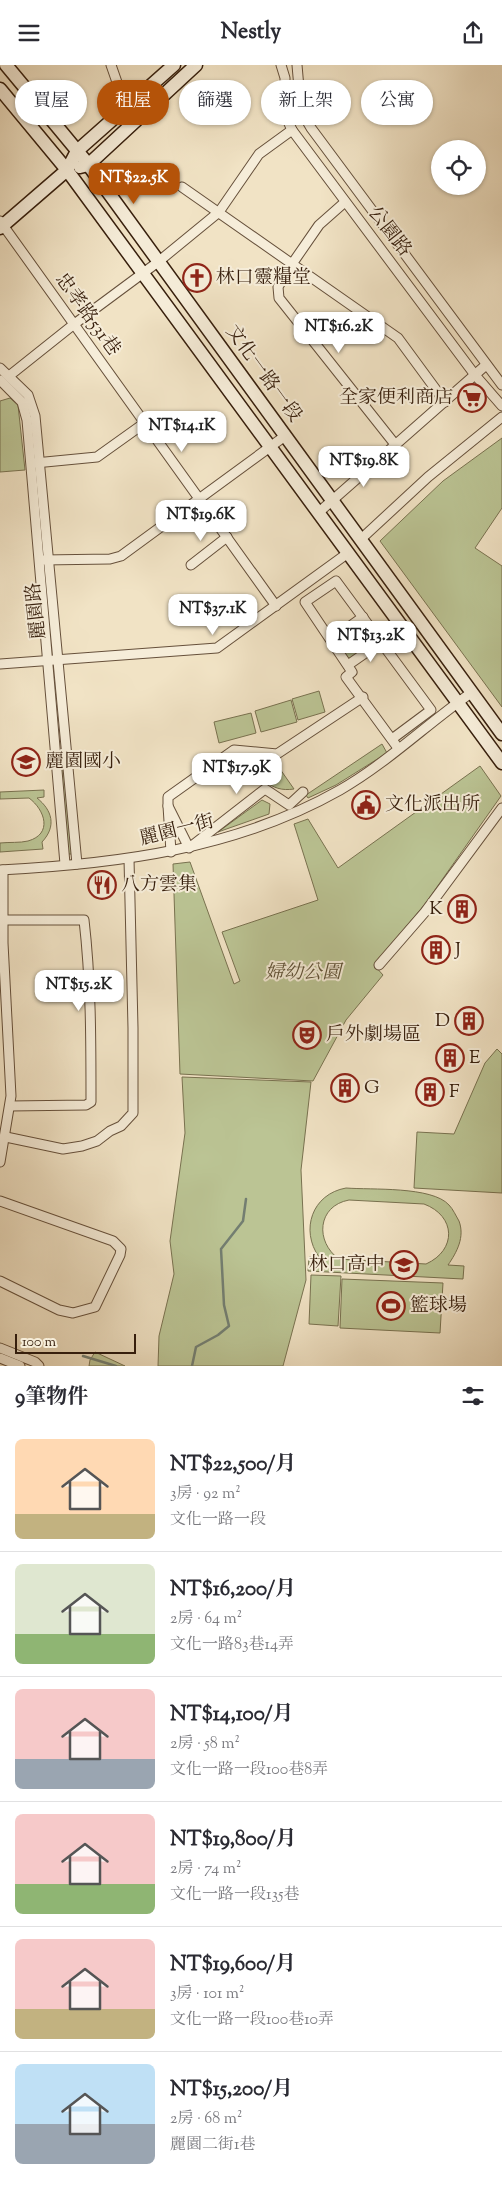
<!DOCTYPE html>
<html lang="zh-TW">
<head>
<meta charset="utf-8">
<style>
  :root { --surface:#fff; --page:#f7f7f7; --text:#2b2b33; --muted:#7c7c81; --line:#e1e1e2; --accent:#b45309 }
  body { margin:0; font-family:"Sorts Mill Goudy","Noto Serif TC",serif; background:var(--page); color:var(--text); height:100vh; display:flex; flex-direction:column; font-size:19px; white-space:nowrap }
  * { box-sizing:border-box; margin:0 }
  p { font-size:16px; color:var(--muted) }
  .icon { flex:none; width:28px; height:28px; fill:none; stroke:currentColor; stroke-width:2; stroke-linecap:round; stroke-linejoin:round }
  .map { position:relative; height:1301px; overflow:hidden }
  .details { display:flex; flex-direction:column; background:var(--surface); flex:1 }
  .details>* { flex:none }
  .hud { position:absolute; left:15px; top:15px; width:472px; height:45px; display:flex; gap:10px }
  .fabs { position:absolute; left:431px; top:75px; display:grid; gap:10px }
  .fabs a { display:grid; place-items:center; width:55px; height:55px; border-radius:50%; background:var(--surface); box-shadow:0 1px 4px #0004; font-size:25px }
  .scale { position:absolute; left:15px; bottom:12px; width:121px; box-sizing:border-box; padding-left:5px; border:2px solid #371f0d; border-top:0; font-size:14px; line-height:18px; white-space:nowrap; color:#371f0d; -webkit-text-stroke:4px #f6edd9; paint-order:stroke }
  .price { position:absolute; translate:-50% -42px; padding:0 11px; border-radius:10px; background:#fff; color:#222; font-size:16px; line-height:32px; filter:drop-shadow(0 1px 2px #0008) }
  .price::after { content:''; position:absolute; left:50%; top:30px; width:15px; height:11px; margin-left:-8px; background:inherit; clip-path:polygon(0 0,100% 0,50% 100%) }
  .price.selected { background:var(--accent); color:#fff }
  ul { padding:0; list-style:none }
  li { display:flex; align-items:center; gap:15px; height:125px; padding:0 15px }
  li+li { border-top:1px solid var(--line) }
  li span { display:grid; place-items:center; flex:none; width:140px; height:100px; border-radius:8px; color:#555 }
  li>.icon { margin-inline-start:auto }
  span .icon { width:60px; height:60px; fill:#fffc; stroke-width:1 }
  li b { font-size:21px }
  h2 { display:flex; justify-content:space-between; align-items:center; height:60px; padding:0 15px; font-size:21px }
  .chip { padding:0 18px; border-radius:22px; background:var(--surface); box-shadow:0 1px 4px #0004; font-size:18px; line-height:45px }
  .chip.selected { background:var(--accent); color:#fff }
  header { display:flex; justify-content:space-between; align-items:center; height:65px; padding:0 15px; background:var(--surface); font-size:22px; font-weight:700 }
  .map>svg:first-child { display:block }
  .green { fill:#bbc494; stroke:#797250; fill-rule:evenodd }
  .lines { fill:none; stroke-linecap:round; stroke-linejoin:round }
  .stream { stroke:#737e71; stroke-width:2.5 }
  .street-casing { stroke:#66503b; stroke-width:11 }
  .secondary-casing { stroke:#371f0d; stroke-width:15 }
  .street { stroke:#f6edd9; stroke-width:9 }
  .secondary { stroke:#f6edd9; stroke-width:12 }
  .labels { text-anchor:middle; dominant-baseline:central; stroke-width:4; stroke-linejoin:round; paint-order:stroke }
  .street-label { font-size:19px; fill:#371f0d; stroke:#f6edd9 }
  .poi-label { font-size:19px; fill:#371f0d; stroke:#f6edd9; text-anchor:start }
  .park-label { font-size:19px; font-style:italic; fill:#5f5136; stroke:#f6edd9 }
</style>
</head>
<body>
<header><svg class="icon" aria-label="menu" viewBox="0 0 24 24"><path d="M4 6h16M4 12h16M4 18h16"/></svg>Nestly<svg class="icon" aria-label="share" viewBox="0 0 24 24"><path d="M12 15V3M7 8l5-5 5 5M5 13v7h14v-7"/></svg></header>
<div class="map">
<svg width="502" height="1301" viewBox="0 0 502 1301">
  <rect width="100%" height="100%" fill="#f1e3c5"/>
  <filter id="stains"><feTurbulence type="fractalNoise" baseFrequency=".004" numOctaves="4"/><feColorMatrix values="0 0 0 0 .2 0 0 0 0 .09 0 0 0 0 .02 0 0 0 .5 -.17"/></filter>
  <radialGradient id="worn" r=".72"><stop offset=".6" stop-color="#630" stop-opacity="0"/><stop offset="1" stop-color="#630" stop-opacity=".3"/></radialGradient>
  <g class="green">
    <polygon points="10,333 18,340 25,405 0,407 0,336"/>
    <polygon points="502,373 502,443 475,483 502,501 502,642 380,476 443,416"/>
    <polygon points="361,560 373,578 348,595 336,578"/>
    <polygon points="319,626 325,647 298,655 292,634"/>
    <polygon points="291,635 297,657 261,667 255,646"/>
    <polygon points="251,648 256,668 219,678 214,657"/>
    <polygon points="382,679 387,688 336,720 308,733 306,730"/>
    <polygon points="61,686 63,690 72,789 67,789 59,689"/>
    <path d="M247,690L273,694L294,724C269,728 259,710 246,693Z"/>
    <polygon points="480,701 501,731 425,839 374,900 383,910 346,955 313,1016 180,1009 173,799 190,797 234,919 240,916 222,867 318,835 294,759 308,754 338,803"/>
    <path d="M44,725V732L37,733C52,745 57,761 42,777L43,784L0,787V778C9,777 20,778 28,776C53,769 45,745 29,733L0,734V727Z"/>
    <polygon points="262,735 270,739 269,749 218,767"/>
    <polygon points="497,984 502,989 502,1128 414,1123 417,1067 454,1069 485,998"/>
    <polygon points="182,1012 311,1017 301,1105 306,1215 283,1301 158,1301 159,1271 174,1209 170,1176 185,1068"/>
    <path d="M346,1123C371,1125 432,1121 449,1140C453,1144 456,1151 459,1156C465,1172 457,1187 448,1200L464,1201L463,1214L308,1206L309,1192H319C300,1165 312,1129 346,1123ZM349,1135L424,1139C456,1151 457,1185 426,1199L339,1194C315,1177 317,1141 349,1135Z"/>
    <polygon points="311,1210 341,1211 338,1261 309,1259"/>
    <polygon points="342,1214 443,1218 440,1268 340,1263"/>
    <polygon points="95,1287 125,1301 89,1301 90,1295"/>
  </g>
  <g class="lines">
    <g class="stream">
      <polyline points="83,1291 116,1301"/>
      <polyline points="192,1301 196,1282 218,1270 229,1261 224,1240 221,1184 243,1156 246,1134"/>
    </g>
    <defs>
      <g id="street">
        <polyline points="111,0 126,43"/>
        <polyline points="281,0 285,13 285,50 292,65 475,310 502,341"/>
        <polyline points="297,0 301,46 311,63 502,320"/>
        <polyline points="182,122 398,273 445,337"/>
        <polyline points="345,137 319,160 292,199 278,222 279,233 394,378"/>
        <polyline points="0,156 276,541"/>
        <polyline points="0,303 28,330 35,351 77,799"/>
        <polyline points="9,311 73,260 158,197 219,147 259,89 292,65"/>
        <polyline points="0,315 22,337 27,355 65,799"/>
        <polyline points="35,398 97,392 146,357"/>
        <polyline points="318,448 486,300"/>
        <polyline points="360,475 428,412 502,352"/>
        <polyline points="43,495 110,494 121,491 285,371"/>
        <polyline points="191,500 227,472"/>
        <polyline points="331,575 363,552"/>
        <polyline points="0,599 217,583 348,488"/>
        <polyline points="348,600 381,577"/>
        <polyline points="392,674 431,645 336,516 305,537 352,607 346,612 398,683"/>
        <polyline points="168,741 168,732 234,685 277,689 363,632"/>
        <polyline points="171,787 168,741 189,783 265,724 289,740 303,727"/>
        <path d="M0,805C117,799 236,784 340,725C387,698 427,659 471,628"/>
        <path d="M4,855H84C91,915 91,976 91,1037L86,1040L10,1041"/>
        <polyline points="379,900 425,847 502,743"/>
        <polyline points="6,1072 63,1084 82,1081 97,1076 110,1066 121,1061 133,1048 133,963 129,794"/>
        <polyline points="0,1097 11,1031 3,878 3,805"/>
        <polyline points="0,1136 113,1176 121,1184 120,1190 95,1242 73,1248 59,1245 0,1216"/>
        <polyline points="0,1283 35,1297 39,1301"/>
        <polyline points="0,1293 20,1301"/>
      </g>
      <g id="secondary">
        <polyline points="6,0 84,94 502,669"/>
        <polyline points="0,24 67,105 502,698"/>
        <polyline points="80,102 88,100 196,0"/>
        <polyline points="0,163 67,105 77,86 174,0"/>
      </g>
    </defs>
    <use href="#street" class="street-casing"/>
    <use href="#secondary" class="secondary-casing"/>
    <use href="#street" class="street"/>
    <use href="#secondary" class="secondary"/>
  </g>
  <defs>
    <symbol id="church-ring" viewBox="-11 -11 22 22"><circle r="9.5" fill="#f6edd9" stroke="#8f2418" stroke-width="1.5"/><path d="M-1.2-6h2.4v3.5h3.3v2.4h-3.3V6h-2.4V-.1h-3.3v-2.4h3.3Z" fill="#8f2418"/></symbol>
    <symbol id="supermarket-ring" viewBox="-11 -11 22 22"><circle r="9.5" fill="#f6edd9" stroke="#8f2418" stroke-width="1.5"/><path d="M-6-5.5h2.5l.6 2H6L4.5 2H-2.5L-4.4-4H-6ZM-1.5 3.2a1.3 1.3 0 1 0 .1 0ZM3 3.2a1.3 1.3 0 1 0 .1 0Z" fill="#8f2418"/></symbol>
    <symbol id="school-ring" viewBox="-11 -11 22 22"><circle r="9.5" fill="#f6edd9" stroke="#8f2418" stroke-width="1.5"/><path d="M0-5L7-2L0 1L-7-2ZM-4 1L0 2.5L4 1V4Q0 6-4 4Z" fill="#8f2418"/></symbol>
    <symbol id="civic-ring" viewBox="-11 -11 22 22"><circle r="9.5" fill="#f6edd9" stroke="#8f2418" stroke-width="1.5"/><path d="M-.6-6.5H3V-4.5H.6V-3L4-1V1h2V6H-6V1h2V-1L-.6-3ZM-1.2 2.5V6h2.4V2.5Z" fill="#8f2418"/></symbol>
    <symbol id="restaurant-ring" viewBox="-11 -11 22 22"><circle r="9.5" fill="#f6edd9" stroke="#8f2418" stroke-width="1.5"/><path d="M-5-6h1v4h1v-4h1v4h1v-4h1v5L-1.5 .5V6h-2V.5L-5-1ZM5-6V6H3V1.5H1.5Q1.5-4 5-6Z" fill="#8f2418"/></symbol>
    <symbol id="building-ring" viewBox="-11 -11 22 22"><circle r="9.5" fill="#f6edd9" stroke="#8f2418" stroke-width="1.5"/><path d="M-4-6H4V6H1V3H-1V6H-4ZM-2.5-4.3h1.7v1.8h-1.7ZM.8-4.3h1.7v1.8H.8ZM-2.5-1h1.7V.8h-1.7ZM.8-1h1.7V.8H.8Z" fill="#8f2418"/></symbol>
    <symbol id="theatre-ring" viewBox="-11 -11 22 22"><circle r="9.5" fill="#f6edd9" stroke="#8f2418" stroke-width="1.5"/><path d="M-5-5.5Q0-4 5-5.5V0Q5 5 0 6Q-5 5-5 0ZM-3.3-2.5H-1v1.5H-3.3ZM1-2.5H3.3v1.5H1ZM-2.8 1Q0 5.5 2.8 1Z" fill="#8f2418"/></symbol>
    <symbol id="stadium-ring" viewBox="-11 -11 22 22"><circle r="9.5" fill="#f6edd9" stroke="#8f2418" stroke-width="1.5"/><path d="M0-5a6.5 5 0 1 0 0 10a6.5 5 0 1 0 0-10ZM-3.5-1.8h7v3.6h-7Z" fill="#8f2418"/></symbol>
  </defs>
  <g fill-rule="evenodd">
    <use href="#church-ring" x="181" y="197" width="32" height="32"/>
    <use href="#supermarket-ring" x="456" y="317" width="32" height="32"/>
    <use href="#school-ring" x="10" y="681" width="32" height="32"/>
    <use href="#civic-ring" x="350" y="724" width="32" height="32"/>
    <use href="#restaurant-ring" x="86" y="804" width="32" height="32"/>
    <use href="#building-ring" x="446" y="828" width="32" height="32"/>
    <use href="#building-ring" x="420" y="869" width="32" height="32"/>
    <use href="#building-ring" x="453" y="940" width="32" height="32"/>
    <use href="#theatre-ring" x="291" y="954" width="32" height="32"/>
    <use href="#building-ring" x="434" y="977" width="32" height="32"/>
    <use href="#building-ring" x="329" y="1007" width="32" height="32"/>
    <use href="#building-ring" x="414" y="1011" width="32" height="32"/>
    <use href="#school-ring" x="388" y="1184" width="32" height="32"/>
    <use href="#stadium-ring" x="375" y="1225" width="32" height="32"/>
  </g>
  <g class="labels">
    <g class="street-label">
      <text transform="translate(389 167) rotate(52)">公園路</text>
      <text transform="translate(87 250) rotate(54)">忠孝路531巷</text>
      <text transform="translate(263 309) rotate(54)">文化一路一段</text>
      <text transform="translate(37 546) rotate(-96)">麗園路</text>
      <text transform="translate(177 766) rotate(-14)">麗園一街</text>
    </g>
    <g class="poi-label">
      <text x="216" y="213">林口靈糧堂</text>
      <text x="453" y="333" text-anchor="end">全家便利商店</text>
      <text x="45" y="697">麗園國小</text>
      <text x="385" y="740">文化派出所</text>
      <text x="121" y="820">八方雲集</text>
      <text x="443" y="844" text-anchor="end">K</text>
      <text x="455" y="885">J</text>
      <text x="450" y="956" text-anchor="end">D</text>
      <text x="326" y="970">戶外劇場區</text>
      <text x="469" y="993">E</text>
      <text x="364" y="1023">G</text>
      <text x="449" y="1027">F</text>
      <text x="385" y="1200" text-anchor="end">林口高中</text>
      <text x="410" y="1241">籃球場</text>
    </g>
    <g class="park-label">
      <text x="303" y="908">婦幼公園</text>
    </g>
  </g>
  <rect width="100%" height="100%" filter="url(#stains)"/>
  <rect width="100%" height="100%" fill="url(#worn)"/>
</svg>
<div class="fabs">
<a><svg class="icon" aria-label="locate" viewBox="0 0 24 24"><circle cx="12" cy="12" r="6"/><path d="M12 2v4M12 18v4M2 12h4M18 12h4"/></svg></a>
</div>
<div class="scale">100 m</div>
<b class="price selected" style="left:134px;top:140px">NT$22.5K</b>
<b class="price" style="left:339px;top:289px">NT$16.2K</b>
<b class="price" style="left:182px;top:388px">NT$14.1K</b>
<b class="price" style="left:364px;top:423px">NT$19.8K</b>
<b class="price" style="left:201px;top:477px">NT$19.6K</b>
<b class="price" style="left:213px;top:571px">NT$37.1K</b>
<b class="price" style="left:371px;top:598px">NT$13.2K</b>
<b class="price" style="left:237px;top:730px">NT$17.9K</b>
<b class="price" style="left:79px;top:947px">NT$15.2K</b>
<div class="hud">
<a class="chip">買屋</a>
<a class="chip selected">租屋</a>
<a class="chip">篩選</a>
<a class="chip">新上架</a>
<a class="chip">公寓</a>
</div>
</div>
<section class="details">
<h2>9筆物件<svg class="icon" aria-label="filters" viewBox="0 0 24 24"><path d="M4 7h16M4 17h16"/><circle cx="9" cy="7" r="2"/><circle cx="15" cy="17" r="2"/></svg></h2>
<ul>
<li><span style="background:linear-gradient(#ffd9b3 75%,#c2b280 0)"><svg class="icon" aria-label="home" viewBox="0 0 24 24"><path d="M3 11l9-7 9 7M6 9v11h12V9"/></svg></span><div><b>NT$22,500/月</b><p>3房 · 92 m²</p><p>文化一路一段</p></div></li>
<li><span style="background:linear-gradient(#dfe7d0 70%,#8fb573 0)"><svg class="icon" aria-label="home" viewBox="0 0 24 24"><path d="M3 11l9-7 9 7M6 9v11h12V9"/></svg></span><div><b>NT$16,200/月</b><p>2房 · 64 m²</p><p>文化一路83巷14弄</p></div></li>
<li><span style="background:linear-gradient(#f6c9c9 70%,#9aa5b1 0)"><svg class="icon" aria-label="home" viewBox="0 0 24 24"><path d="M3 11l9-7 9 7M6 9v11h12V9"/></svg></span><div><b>NT$14,100/月</b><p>2房 · 58 m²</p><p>文化一路一段100巷8弄</p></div></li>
<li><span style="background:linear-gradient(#f6c9c9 70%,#8fb573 0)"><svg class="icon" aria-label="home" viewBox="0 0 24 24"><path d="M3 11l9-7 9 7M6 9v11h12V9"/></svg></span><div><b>NT$19,800/月</b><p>2房 · 74 m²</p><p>文化一路一段135巷</p></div></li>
<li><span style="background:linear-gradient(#f6c9c9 70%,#c2b280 0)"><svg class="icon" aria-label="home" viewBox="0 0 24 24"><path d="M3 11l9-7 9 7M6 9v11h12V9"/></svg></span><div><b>NT$19,600/月</b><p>3房 · 101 m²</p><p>文化一路一段100巷10弄</p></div></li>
<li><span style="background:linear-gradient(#bfe0f5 60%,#9aa5b1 0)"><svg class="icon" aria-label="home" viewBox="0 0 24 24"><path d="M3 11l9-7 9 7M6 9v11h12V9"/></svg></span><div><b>NT$15,200/月</b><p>2房 · 68 m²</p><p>麗園二街1巷</p></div></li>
</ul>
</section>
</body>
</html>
